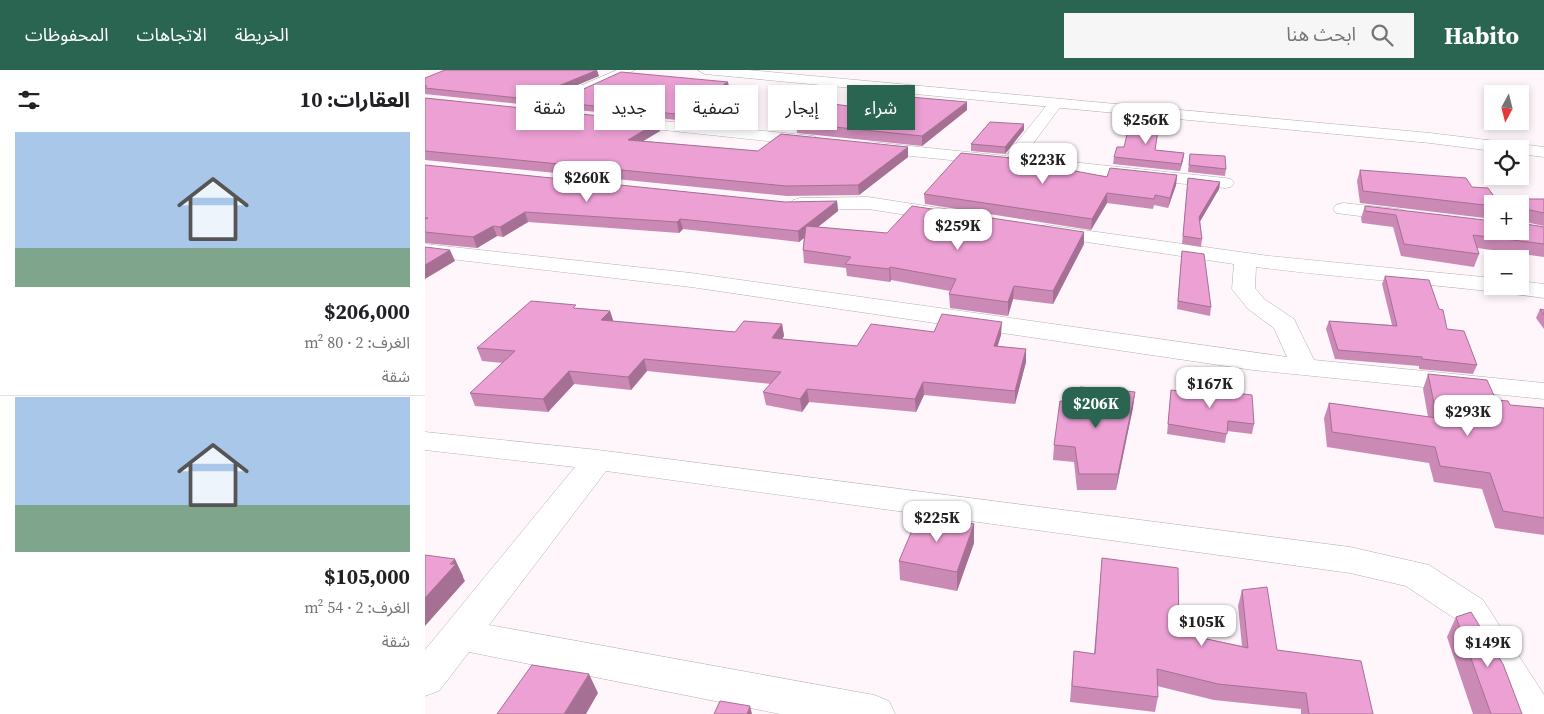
<!DOCTYPE html>
<html lang="ar">
<head>
<meta charset="utf-8">
<style>
  :root { --surface:#fff; --page:#f6f6f6; --text:#202124; --muted:#757577; --line:#e0e0e0; --accent:#296550 }
  body { margin:0; font-family:"Source Serif 4","Noto Sans Arabic",serif; background:var(--page); color:var(--text); direction:rtl; height:100vh; display:flex; flex-direction:column; font-size:19px; white-space:nowrap }
  * { box-sizing:border-box; margin:0 }
  p { font-size:16px; color:var(--muted) }
  .icon { flex:none; width:28px; height:28px; fill:none; stroke:currentColor; stroke-width:2; stroke-linecap:round; stroke-linejoin:round }
  .map { position:relative; flex:1; overflow:hidden; direction:ltr }
  .drawer { display:flex; flex-direction:column; background:var(--surface); width:425px }
  .drawer>* { flex:none }
  .hud { position:absolute; left:15px; top:15px; width:475px; height:45px; direction:rtl; display:flex; gap:10px }
  .needle { width:32px; rotate:187deg }
  .fabs { position:absolute; left:1059px; top:15px; display:grid; gap:10px }
  .fabs a { display:grid; place-items:center; width:45px; height:45px; border-radius:0px; background:var(--surface); box-shadow:0 2px 8px #0003; font-size:25px }
  .price { position:absolute; translate:-50% -42px; padding:0 11px; border-radius:10px; background:#fff; color:#222; font-size:16px; line-height:32px; filter:drop-shadow(0 1px 2px #0008) }
  .price::after { content:''; position:absolute; left:50%; top:30px; width:15px; height:11px; margin-left:-8px; background:inherit; clip-path:polygon(0 0,100% 0,50% 100%) }
  .price.selected { background:var(--accent); color:#fff }
  ul { padding:0; list-style:none }
  li { display:grid; align-content:center; gap:10px; height:265px; padding:0 15px }
  li+li { border-top:1px solid var(--line) }
  li span { display:grid; place-items:center; height:155px; border-radius:0px; color:#555 }
  li>.icon { margin-inline-start:auto }
  span .icon { width:90px; height:90px; fill:#fffc; stroke-width:1 }
  li b { font-size:21px }
  h2 { display:flex; justify-content:space-between; align-items:center; height:60px; padding:0 15px; font-size:21px }
  .chip { padding:0 18px; border-radius:0px; background:var(--surface); box-shadow:0 2px 8px #0003; font-size:18px; line-height:45px }
  .chip.selected { background:var(--accent); color:#fff }
  header { display:flex; align-items:center; gap:30px; box-sizing:border-box; height:70px; padding:0 25px; background:var(--accent); color:#fff }
  header strong { font-size:24px }
  nav { display:flex; gap:28px; margin-inline-start:auto; font-size:18px }
  .search { width:350px; height:45px; background:var(--page); display:flex; align-items:center; gap:12px; box-sizing:border-box; padding:0 18px; border-radius:0px; color:var(--muted); font-size:19px }
  main { display:flex; flex:1; min-height:0 }
  .map>svg:first-child { display:block }
  .lines { fill:none; stroke-linecap:round; stroke-linejoin:round }
  .minor-casing { stroke:#b5adb2; stroke-width:1 }
  .tertiary-casing { stroke:#b5adb2; stroke-width:1 }
  .minor { fill:#fff; fill-rule:evenodd }
  .tertiary { fill:#fff; fill-rule:evenodd }
  .wall { fill:#cb8ab6 }
  .shaded-wall { fill:#a57094 }
  .building { fill:#eca0d4; stroke:#a57094 }
</style>
</head>
<body>
<header>
<strong>Habito</strong>
<div class="search"><svg class="icon" aria-label="search" viewBox="0 0 24 24"><circle cx="10" cy="10" r="6"/><path d="M15 15l6 6"/></svg>ابحث هنا</div>
<nav><a>الخريطة</a><a>الاتجاهات</a><a>المحفوظات</a></nav>
</header>
<main>
<div class="map">
<svg width="1119" height="644" viewBox="0 0 1119 644">
  <rect width="100%" height="100%" fill="#fef6fb"/>
  <g class="lines">
    <defs>
      <g id="minor">
        <polygon points="192,0 210,0 112,45 102,45 99,42 102,39"/>
        <polygon points="631,29 638,33 598,87 800,108 806,109 809,113 806,117 800,118 447,82 441,81 439,77 441,73 447,72 581,86 626,30"/>
        <polygon points="198,47 389,66 397,71 389,76 192,55 190,52"/>
        <polygon points="443,127 521,139 528,141 531,145 528,149 521,151 443,139 375,140 368,138 365,134 368,130 375,128"/>
        <polygon points="918,133 974,139 981,141 984,145 981,149 974,151 911,143 908,139 911,135"/>
        <path d="M622,155L844,186L1068,208V216H1095V211L1119,214V228C1024,215 927,209 831,197L830,218L839,229L869,249L889,290L1119,313V329L828,300L266,217L0,186V174L266,203L862,287L849,258L823,239L807,219L809,194L615,165L612,161L615,157Z"/>
        <polygon points="0,362 173,380 925,477 1004,495 1058,530 1119,625 1119,644 1086,644 1032,550 981,516 925,503 181,401 64,555 449,625 464,631 470,644 355,644 44,582 14,621 0,626 0,580 150,397 0,380"/>
      </g>
      <polygon id="tertiary" points="273,0 323,0 1005,63 1119,77 1119,87 1095,84 1095,79 1068,79 1068,81 1005,73 280,4"/>
    </defs>
    <use href="#minor" class="minor-casing"/>
    <use href="#tertiary" class="tertiary-casing"/>
    <use href="#minor" class="minor"/>
    <use href="#tertiary" class="tertiary"/>
  </g>
  <g class="wall">
    <polygon points="174,6 104,35 0,24 0,8"/>
    <polygon points="303,12 304,18 252,50 132,38 130,32"/>
    <polygon points="0,28 233,52 235,61 218,71 333,81 483,87 434,125 362,126 0,90"/>
    <polygon points="424,36 542,40 497,76 372,63 371,53"/>
    <polygon points="599,60 580,84 546,81 546,74"/>
    <polygon points="731,80 759,83 758,90 755,101 688,94 689,87"/>
    <polygon points="765,84 801,99 800,106 763,102"/>
    <polygon points="597,91 682,107 752,105 751,115 743,138 729,135 728,139 682,133 666,160 500,134 499,124"/>
    <polygon points="0,95 360,132 412,131 413,141 393,157 462,163 659,162 659,174 628,234 588,229 583,246 525,238 524,224 525,221 466,210 465,212 422,206 421,198 379,193 378,180 379,168 374,172 258,159 254,163 103,152 78,167 72,166 52,178 0,173"/>
    <polygon points="935,100 1047,117 1071,129 1119,129 1119,156 1096,151 1096,153 1119,157 1119,187 1052,178 1054,184 1049,197 976,186 968,157 937,153 936,148 940,136 1095,161 1095,134 1068,134 1068,149 935,133 932,111"/>
    <polygon points="763,108 795,112 794,119 775,151 777,169 776,177 757,174"/>
    <polygon points="757,181 786,237 785,246 752,239"/>
    <polygon points="960,206 1022,259 1052,295 1048,304 994,299 994,296 910,289 901,259 904,251 967,255 957,214"/>
    <polygon points="152,238 185,241 188,251 310,262 357,254 359,266 357,269 432,276 509,262 576,265 573,276 601,279 601,292 590,334 499,325 491,342 384,332 377,342 341,335 338,322 346,314 222,301 206,320 149,314 123,342 50,336 45,323 78,293 57,291 52,278"/>
    <polygon points="1115,239 1119,240 1119,259 1111,248"/>
    <polygon points="1003,304 1071,330 1085,335 1119,338 1119,465 1070,458 1057,419 1009,412 1004,393 902,377 899,348 904,333 1003,347 998,319"/>
    <polygon points="763,317 829,354 827,364 802,361 800,373 742,364 746,320 762,322"/>
    <polygon points="710,322 708,337 691,420 652,420 649,392 628,390 629,375 653,333"/>
    <polygon points="549,454 549,473 532,521 475,510 474,491"/>
    <polygon points="677,488 754,563 817,576 813,536 817,520 852,580 948,644 876,644 876,639 789,630 732,616 733,627 730,642 645,632 649,581 669,584"/>
    <polygon points="1031,547 1097,644 1048,644 1022,567"/>
  </g>
  <g class="shaded-wall">
    <polygon points="172,0 174,6 104,35 102,29"/>
    <polygon points="303,12 304,18 252,50 251,44"/>
    <polygon points="542,32 542,40 497,76 497,66"/>
    <polygon points="233,52 235,61 205,79 203,70"/>
    <polygon points="599,54 599,60 580,84 580,77"/>
    <polygon points="483,77 483,87 434,125 433,115"/>
    <polygon points="759,83 758,90 755,101 756,94"/>
    <polygon points="752,105 751,115 743,138 745,128"/>
    <polygon points="795,112 794,119 773,155 774,147"/>
    <polygon points="682,123 682,133 666,160 667,149"/>
    <polygon points="412,131 413,141 374,172 373,161"/>
    <polygon points="100,142 103,152 78,167 75,157"/>
    <polygon points="255,149 258,159 254,163 252,152"/>
    <polygon points="68,156 72,166 52,178 48,167"/>
    <polygon points="659,162 659,174 628,234 628,221"/>
    <polygon points="25,180 30,191 0,209 0,195"/>
    <polygon points="465,197 466,210 465,212 464,199"/>
    <polygon points="589,216 588,229 583,246 583,232"/>
    <polygon points="185,241 189,253 176,250"/>
    <polygon points="577,252 576,265 568,288 569,276"/>
    <polygon points="357,254 359,266 350,281 347,268"/>
    <polygon points="601,279 601,292 590,334 590,321"/>
    <polygon points="219,289 222,301 206,320 203,307"/>
    <polygon points="144,301 149,314 123,342 118,329"/>
    <polygon points="498,312 499,325 491,342 490,329"/>
    <polygon points="382,319 384,332 377,342 375,329"/>
    <polygon points="710,322 708,337 691,420 693,404"/>
    <polygon points="549,454 549,473 532,521 532,502"/>
    <polygon points="30,489 38,506 38,507 40,511 0,556 0,528"/>
    <polygon points="164,604 173,623 161,644 139,644"/>
    <polygon points="325,636 327,644 322,644"/>
  </g>
  <g class="building">
    <polygon points="20,0 172,0 102,29 0,18 0,17 2,16 0,16 0,8"/>
    <polygon points="196,2 303,12 251,44 130,32"/>
    <polygon points="440,23 542,32 497,66 371,53 399,33 424,36"/>
    <polygon points="0,28 233,52 203,70 333,81 356,64 483,77 433,115 361,116 0,81"/>
    <polygon points="565,52 599,54 580,77 546,74"/>
    <polygon points="705,52 734,54 730,80 759,83 756,94 689,87 692,77 699,77"/>
    <polygon points="536,83 597,89 597,91 682,107 685,98 752,105 745,128 730,125 729,129 682,123 667,149 499,124"/>
    <polygon points="765,84 800,86 801,99 764,95"/>
    <polygon points="0,95 360,132 412,131 373,161 255,149 252,152 100,142 75,157 68,156 48,167 0,162 0,149 3,148 0,148"/>
    <polygon points="935,100 1041,108 1047,117 1063,118 1071,129 1119,129 1119,143 1100,139 1098,147 1095,147 1095,134 1068,134 1068,136 938,121"/>
    <polygon points="763,108 795,112 774,147 777,169 758,166"/>
    <polygon points="487,136 659,162 628,221 589,216 583,232 524,224 531,209 465,197 464,199 420,194 426,187 378,180 381,156 462,163"/>
    <polygon points="940,136 1068,151 1068,161 1095,161 1095,153 1119,157 1119,174 1048,165 1054,184 979,174 971,145 940,141"/>
    <polygon points="0,177 25,180 0,195"/>
    <polygon points="757,181 779,184 786,237 753,231"/>
    <polygon points="960,206 1004,210 1014,239 1018,240 1022,259 1039,261 1052,295 997,289 997,287 913,280 904,251 972,256"/>
    <polygon points="106,231 151,235 148,238 185,241 176,250 310,262 319,251 357,254 347,268 432,276 446,254 509,262 517,244 577,252 569,276 601,279 590,321 498,312 490,329 382,319 375,329 338,322 356,302 219,289 203,307 144,301 118,329 45,323 90,281 52,278"/>
    <polygon points="1115,239 1119,240 1119,245"/>
    <polygon points="1003,304 1062,310 1071,330 1083,331 1085,335 1119,338 1119,448 1078,441 1065,403 1015,396 1010,377 907,362 904,333 1012,348"/>
    <polygon points="655,317 710,322 693,404 654,404 650,377 629,375 635,331 653,333"/>
    <polygon points="763,317 827,325 829,354 803,351 802,364 743,354 746,320 763,322"/>
    <polygon points="494,444 549,454 532,502 474,491"/>
    <polygon points="0,485 30,489 25,494 31,494 0,528"/>
    <polygon points="677,488 753,498 754,563 823,578 817,520 842,517 852,580 936,591 948,644 884,644 881,623 793,614 732,599 733,627 647,616 649,581 670,584"/>
    <polygon points="1046,542 1078,594 1097,644 1066,644 1031,547"/>
    <polygon points="107,595 164,604 139,644 72,644"/>
    <polygon points="295,631 325,636 322,644 289,644"/>
  </g>
</svg>
<div class="fabs">
<a><svg class="needle" viewBox="-14 -14 28 28"><path d="M0-13l5 13h-10z" fill="#e53935"/><path d="M0 13l5-13h-10z" fill="#757577"/></svg></a>
<a><svg class="icon" aria-label="locate" viewBox="0 0 24 24"><circle cx="12" cy="12" r="6"/><path d="M12 2v4M12 18v4M2 12h4M18 12h4"/></svg></a>
<a>+</a>
<a>−</a>
</div>
<b class="price" style="left:721px;top:75px">$256K</b>
<b class="price" style="left:618px;top:115px">$223K</b>
<b class="price" style="left:162px;top:133px">$260K</b>
<b class="price" style="left:533px;top:181px">$259K</b>
<b class="price" style="left:785px;top:339px">$167K</b>
<b class="price selected" style="left:671px;top:359px">$206K</b>
<b class="price" style="left:1043px;top:367px">$293K</b>
<b class="price" style="left:512px;top:473px">$225K</b>
<b class="price" style="left:777px;top:577px">$105K</b>
<b class="price" style="left:1063px;top:598px">$149K</b>
<div class="hud">
<a class="chip selected">شراء</a>
<a class="chip">إيجار</a>
<a class="chip">تصفية</a>
<a class="chip">جديد</a>
<a class="chip">شقة</a>
</div>
</div>
<section class="drawer">
<h2>العقارات: 10<svg class="icon" aria-label="filters" viewBox="0 0 24 24"><path d="M4 7h16M4 17h16"/><circle cx="9" cy="7" r="2"/><circle cx="15" cy="17" r="2"/></svg></h2>
<ul>
<li><span style="background:linear-gradient(#a9c7e8 75%,#7fa58c 0)"><svg class="icon" aria-label="home" viewBox="0 0 24 24"><path d="M3 11l9-7 9 7M6 9v11h12V9"/></svg></span><div><b>$206,000</b><p>الغرف: 2 · 80 m²</p><p>شقة</p></div></li>
<li><span style="background:linear-gradient(#a9c7e8 70%,#7fa58c 0)"><svg class="icon" aria-label="home" viewBox="0 0 24 24"><path d="M3 11l9-7 9 7M6 9v11h12V9"/></svg></span><div><b>$105,000</b><p>الغرف: 2 · 54 m²</p><p>شقة</p></div></li>
</ul>
</section>
</main>
</body>
</html>
